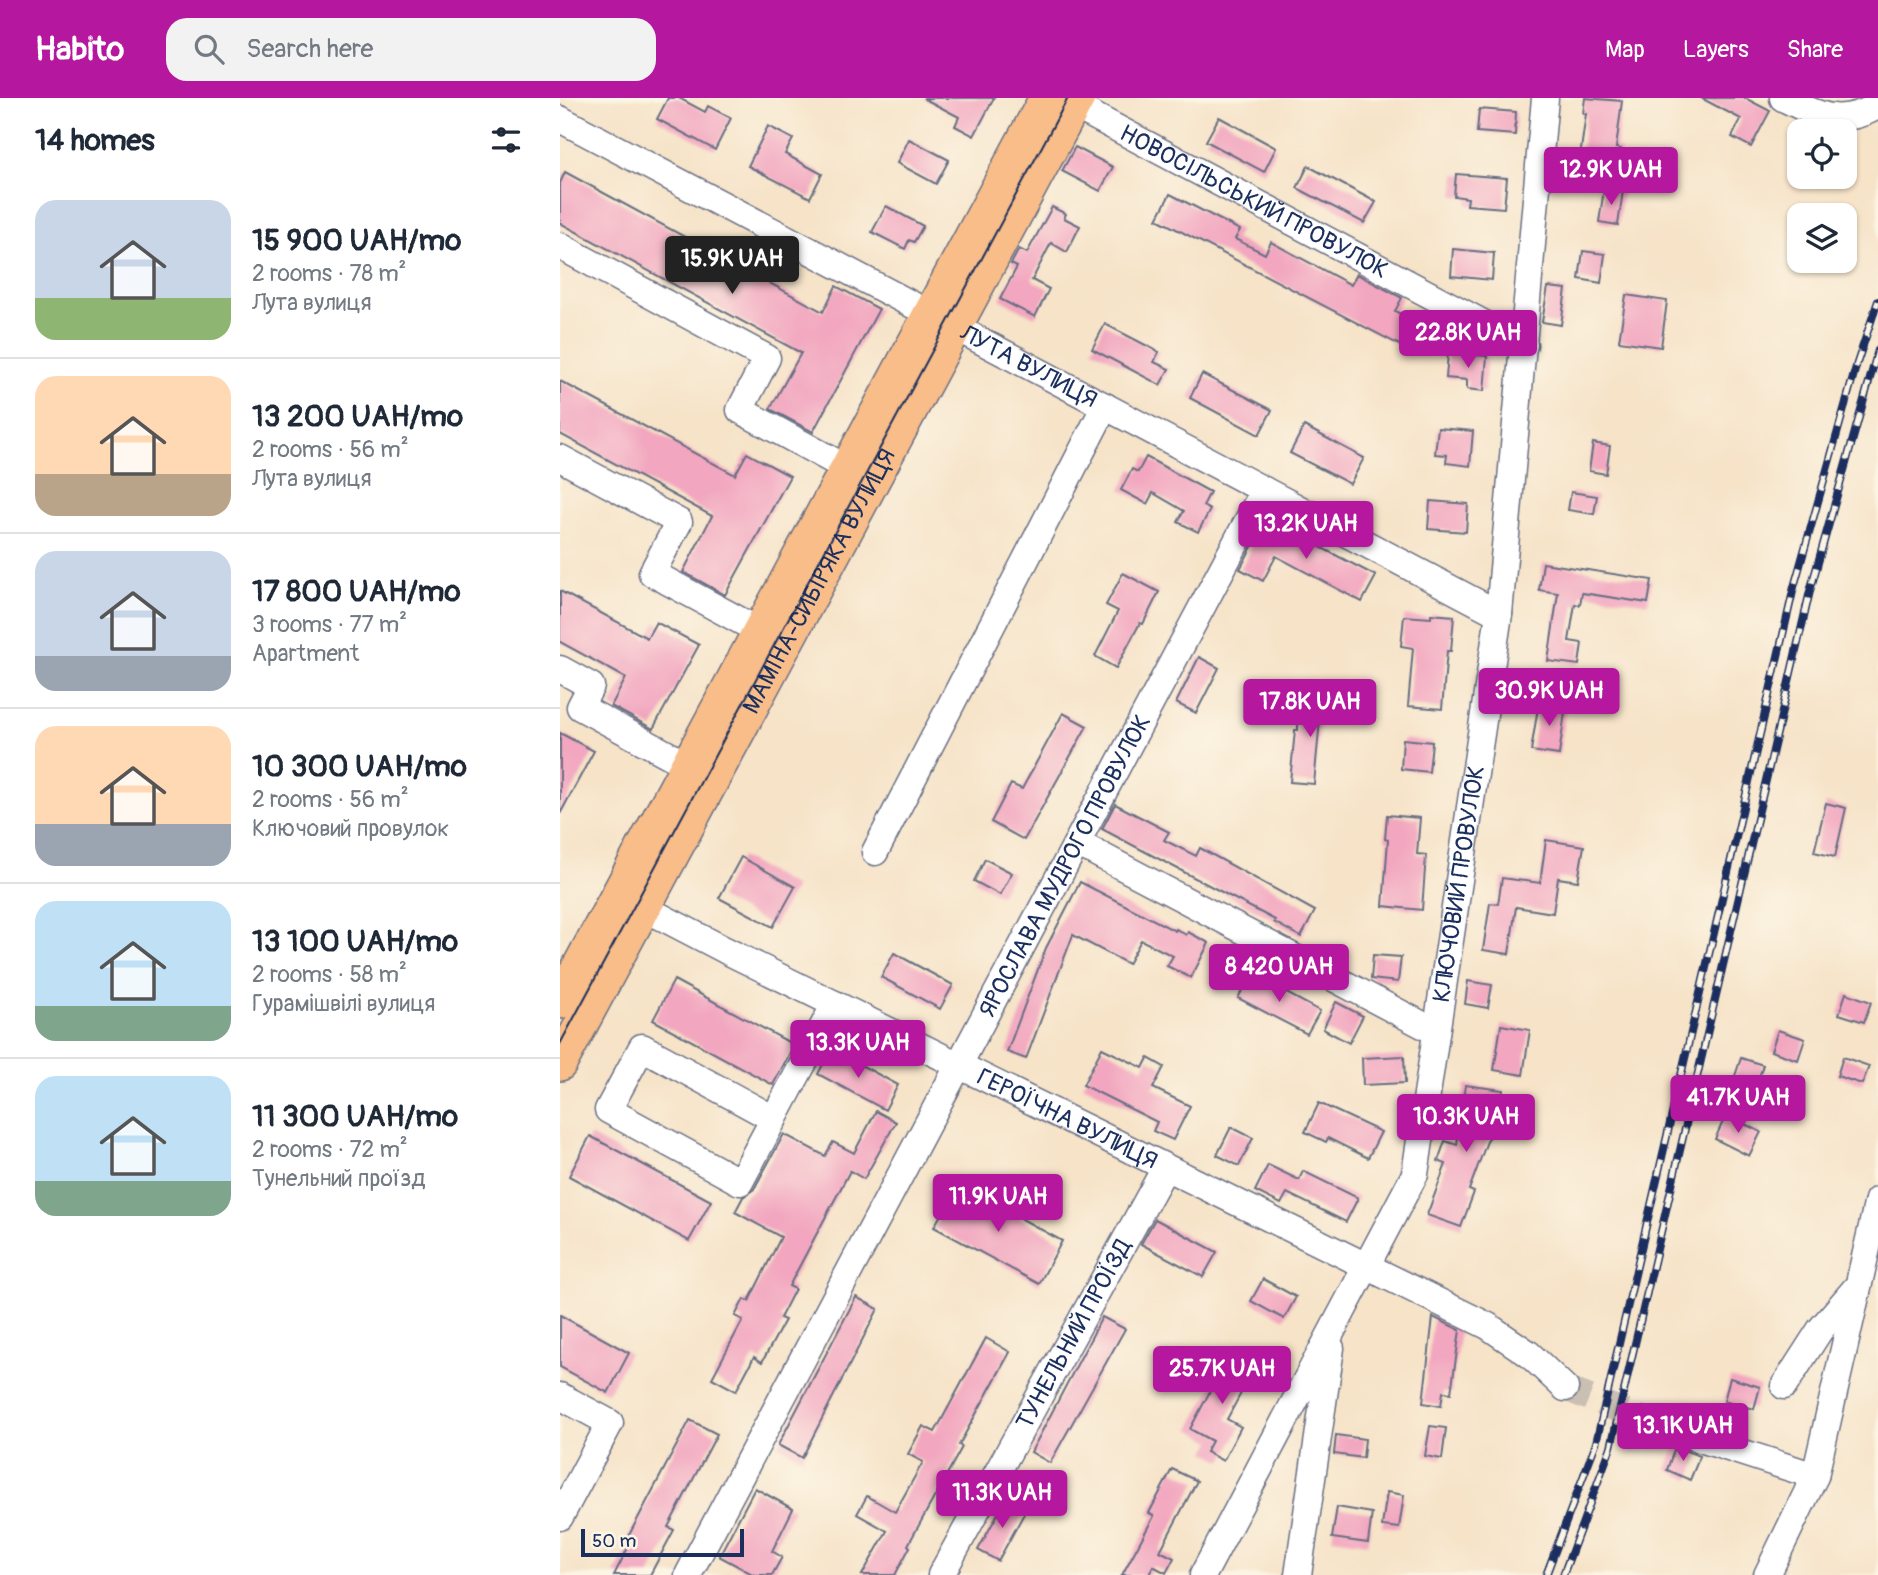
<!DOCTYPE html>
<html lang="en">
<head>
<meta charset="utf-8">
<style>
  :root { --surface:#fff; --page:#f2f2f3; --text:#1f2937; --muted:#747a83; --line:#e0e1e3; --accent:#b5179e }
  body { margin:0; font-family:Pangolin,sans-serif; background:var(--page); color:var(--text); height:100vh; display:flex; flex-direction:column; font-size:26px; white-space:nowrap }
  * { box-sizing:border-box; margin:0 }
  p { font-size:23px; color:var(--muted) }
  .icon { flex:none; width:38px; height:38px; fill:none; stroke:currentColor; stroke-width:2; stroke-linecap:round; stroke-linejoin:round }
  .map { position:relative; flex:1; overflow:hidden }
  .panel { display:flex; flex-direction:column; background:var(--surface); width:560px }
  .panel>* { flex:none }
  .controls { position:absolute; left:1227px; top:21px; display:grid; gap:14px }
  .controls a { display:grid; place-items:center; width:70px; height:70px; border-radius:14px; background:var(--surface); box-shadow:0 2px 5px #0004; font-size:35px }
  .scale { position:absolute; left:21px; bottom:18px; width:163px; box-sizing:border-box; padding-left:7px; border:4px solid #1b2f5e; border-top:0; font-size:19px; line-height:24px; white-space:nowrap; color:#1b2f5e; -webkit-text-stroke:5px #fcf5e5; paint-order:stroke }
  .price { position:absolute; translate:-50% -60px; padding:0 16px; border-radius:7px; background:var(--accent); color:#fff; font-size:23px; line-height:46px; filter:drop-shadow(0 2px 4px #0008) }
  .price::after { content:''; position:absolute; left:50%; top:42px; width:21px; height:16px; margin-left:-10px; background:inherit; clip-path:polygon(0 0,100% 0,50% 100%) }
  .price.on { background:#222; color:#fff }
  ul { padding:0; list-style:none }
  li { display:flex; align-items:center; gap:21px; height:175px; padding:0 35px }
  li+li { border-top:2px solid var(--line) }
  li span { display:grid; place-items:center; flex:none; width:196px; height:140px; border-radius:21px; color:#555 }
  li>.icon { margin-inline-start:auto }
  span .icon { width:84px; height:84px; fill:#fffc; stroke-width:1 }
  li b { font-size:30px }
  h2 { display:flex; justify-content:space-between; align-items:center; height:84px; padding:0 35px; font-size:30px }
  header { display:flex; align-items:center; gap:42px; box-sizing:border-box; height:98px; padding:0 35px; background:var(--accent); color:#fff }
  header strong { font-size:33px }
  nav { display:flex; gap:38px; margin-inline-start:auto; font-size:24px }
  .search { width:490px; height:63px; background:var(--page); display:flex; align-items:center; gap:18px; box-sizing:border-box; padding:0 24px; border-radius:21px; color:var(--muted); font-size:26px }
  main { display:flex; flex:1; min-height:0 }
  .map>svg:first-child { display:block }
  .building { fill:#f2a6bf }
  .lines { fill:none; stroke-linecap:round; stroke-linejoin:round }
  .minor-tunnel { stroke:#cabfb3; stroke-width:26; stroke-dasharray:26 13; stroke-linecap:butt }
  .minor-casing { stroke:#686e83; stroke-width:29 }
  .major-casing { stroke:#686e83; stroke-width:36 }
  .minor { stroke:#fff; stroke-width:26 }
  .major { stroke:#f8bd88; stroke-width:33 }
  .tram { stroke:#1b2f5e; stroke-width:2 }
  .rail-casing { stroke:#1b2f5e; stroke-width:8 }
  .rail { stroke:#fcf5e5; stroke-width:5; stroke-dasharray:16; stroke-linecap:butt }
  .labels { text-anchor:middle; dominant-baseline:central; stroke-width:7; stroke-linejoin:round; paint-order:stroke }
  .street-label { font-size:24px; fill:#1b2f5e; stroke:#fcf5e5 }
</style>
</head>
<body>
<header>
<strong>Habito</strong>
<div class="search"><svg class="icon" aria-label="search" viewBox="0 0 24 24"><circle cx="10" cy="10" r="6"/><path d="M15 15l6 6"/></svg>Search here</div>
<nav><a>Map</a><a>Layers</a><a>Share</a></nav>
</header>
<main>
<section class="panel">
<h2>14 homes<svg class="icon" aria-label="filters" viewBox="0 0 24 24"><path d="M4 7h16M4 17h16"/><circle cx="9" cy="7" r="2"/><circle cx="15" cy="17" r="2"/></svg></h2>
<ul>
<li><span style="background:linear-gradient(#c9d6e8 70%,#8fb573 0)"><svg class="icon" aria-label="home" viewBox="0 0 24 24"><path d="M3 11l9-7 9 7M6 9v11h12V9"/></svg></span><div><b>15 900 UAH/mo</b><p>2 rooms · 78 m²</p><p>Лута вулиця</p></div></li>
<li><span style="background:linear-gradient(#ffd9b3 70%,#b9a48a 0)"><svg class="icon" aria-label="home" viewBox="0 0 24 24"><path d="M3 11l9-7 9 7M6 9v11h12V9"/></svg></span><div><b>13 200 UAH/mo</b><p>2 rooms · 56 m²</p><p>Лута вулиця</p></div></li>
<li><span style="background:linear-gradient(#c9d6e8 75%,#9aa5b1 0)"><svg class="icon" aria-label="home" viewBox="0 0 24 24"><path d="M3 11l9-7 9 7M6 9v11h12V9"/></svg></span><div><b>17 800 UAH/mo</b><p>3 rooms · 77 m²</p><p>Apartment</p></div></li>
<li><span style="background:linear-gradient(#ffd9b3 70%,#9aa5b1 0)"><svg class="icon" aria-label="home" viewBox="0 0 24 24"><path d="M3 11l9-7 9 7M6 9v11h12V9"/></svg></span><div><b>10 300 UAH/mo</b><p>2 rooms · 56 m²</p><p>Ключовий провулок</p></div></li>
<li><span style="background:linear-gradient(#bfe0f5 75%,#7fa58c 0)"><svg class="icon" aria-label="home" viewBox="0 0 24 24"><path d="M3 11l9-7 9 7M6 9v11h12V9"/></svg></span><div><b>13 100 UAH/mo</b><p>2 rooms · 58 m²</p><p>Гурамішвілі вулиця</p></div></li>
<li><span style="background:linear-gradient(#bfe0f5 75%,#7fa58c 0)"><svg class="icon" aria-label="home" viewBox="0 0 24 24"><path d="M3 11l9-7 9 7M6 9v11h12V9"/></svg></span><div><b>11 300 UAH/mo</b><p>2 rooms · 72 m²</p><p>Тунельний проїзд</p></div></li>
</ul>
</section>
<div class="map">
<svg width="1318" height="1477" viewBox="0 0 1318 1477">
  <rect width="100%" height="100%" fill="#fcf5e5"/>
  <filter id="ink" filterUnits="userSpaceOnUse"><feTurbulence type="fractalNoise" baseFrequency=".0143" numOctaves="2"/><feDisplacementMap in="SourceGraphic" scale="14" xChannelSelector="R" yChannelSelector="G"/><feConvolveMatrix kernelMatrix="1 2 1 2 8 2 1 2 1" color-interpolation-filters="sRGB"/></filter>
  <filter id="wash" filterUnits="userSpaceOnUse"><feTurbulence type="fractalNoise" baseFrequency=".00686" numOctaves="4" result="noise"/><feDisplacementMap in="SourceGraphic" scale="28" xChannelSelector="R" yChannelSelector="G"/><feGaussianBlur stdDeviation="1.57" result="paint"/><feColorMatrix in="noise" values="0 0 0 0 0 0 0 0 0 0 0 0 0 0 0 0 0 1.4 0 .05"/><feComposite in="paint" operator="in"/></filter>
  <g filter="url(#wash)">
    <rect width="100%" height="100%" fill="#f6e3c8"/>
    <g id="blocks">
      <g class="building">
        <polygon points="108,0 119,0 145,14 148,8 171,20 155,52 97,21"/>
        <polygon points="363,0 434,0 414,38 395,28 399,19"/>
        <polygon points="1025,0 1062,3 1056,50 1061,51 1057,79 1018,73 1026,16 1023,16"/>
        <polygon points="1141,0 1185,0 1210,13 1191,49 1172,39 1181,21"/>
        <polygon points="919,11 956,14 955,37 917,34"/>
        <polygon points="659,19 716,50 704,74 646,43"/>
        <polygon points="208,28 233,41 225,56 262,76 250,100 188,68"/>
        <polygon points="349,41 389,62 376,86 337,65"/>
        <polygon points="515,49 553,69 540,93 502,73"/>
        <polygon points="748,68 816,104 804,125 737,90"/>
        <polygon points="5,74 263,214 276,188 319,211 253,334 210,311 241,255 0,125 0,85"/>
        <polygon points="896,76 947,80 944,110 907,107 908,100 894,98"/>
        <polygon points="1044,91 1063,93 1058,127 1039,124"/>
        <polygon points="610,96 680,132 675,141 705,156 711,144 791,187 797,176 842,200 835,213 857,225 845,250 597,121"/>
        <polygon points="326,108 363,128 354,144 349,142 345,151 312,134"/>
        <polygon points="492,109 506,116 504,120 520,128 507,154 491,145 472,182 489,191 475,219 440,201 457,169 451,166 459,151 467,155"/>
        <polygon points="893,151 934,155 932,182 891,178"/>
        <polygon points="1023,153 1045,156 1041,185 1019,181"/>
        <polygon points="988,189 1006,191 1001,227 982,224"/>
        <polygon points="1066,197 1107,203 1101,249 1059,243"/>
        <polygon points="545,226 599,254 594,264 609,271 600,287 532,251"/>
        <polygon points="888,255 927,258 924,293 907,291 907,282 886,280"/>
        <polygon points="642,276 712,312 699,337 630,300"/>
        <polygon points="0,283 175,377 187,355 230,378 165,497 123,474 152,418 0,336"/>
        <polygon points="744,328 804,360 790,386 730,355"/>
        <polygon points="878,330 913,333 910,368 886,365 887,357 875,356"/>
        <polygon points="1033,345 1050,348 1046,376 1029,373"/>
        <polygon points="586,359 650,394 643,408 650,412 638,434 618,424 624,413 593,395 587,406 561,392 572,371 578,374"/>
        <polygon points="1011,394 1037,398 1034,416 1008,412"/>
        <polygon points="870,403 908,406 906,434 868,431"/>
        <polygon points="714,425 816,478 802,504 716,458 703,483 680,471 703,428 710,432"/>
        <polygon points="983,465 1092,482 1088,505 1022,495 1020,507 1015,506 1009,543 1022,545 1019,567 988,563 998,495 979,492"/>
        <polygon points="563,475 599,494 583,526 580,525 556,570 535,558 558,513 546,507"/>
        <polygon points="0,493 87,540 96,524 139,547 93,631 51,608 66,580 0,544"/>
        <polygon points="871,516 894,518 891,553 887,553 882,611 848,608 853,550 841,548 844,518 871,520"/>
        <polygon points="639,559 659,570 636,615 616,605"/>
        <polygon points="979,603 1006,607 999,657 971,653"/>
        <polygon points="738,605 781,605 781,623 760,622 754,686 730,684 735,632 738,632"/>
        <polygon points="503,615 527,628 464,742 431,724 451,686 462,691"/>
        <polygon points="0,635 34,653 0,716"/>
        <polygon points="843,641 872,644 869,674 841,671"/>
        <polygon points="1266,705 1286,710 1275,759 1254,754"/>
        <polygon points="555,706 609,734 604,742 636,758 640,750 755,813 741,839 714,824 715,822 542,731"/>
        <polygon points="827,717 860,720 857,756 866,757 862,812 823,808 828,742 825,741"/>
        <polygon points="986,742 1024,748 1018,783 998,780 993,815 956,809 949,856 923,852 930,805 938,806 942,780 980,785"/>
        <polygon points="181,759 235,789 213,829 159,800"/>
        <polygon points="425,761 452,775 440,797 414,783"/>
        <polygon points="520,784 615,833 616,831 626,837 628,834 649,845 631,880 607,868 613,858 581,842 568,866 513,837 466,961 447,954 486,850"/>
        <polygon points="334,855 393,887 380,911 321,879"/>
        <polygon points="813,857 841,859 838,884 811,881"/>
        <polygon points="691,876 760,913 747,936 678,900"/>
        <polygon points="114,882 234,947 213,987 93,922"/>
        <polygon points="908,883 932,887 928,910 905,906"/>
        <polygon points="1286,895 1311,904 1304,924 1279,916"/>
        <polygon points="776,904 803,918 789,945 763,931"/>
        <polygon points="941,927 970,932 963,977 934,972"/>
        <polygon points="1218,932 1245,941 1238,962 1211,953"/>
        <polygon points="542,950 583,970 588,960 604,969 593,990 630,1008 613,1042 593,1033 597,1024 523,987"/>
        <polygon points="271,951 338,987 325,1012 258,976"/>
        <polygon points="844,958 845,985 803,987 802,960"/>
        <polygon points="1283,959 1309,968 1302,986 1277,978"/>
        <polygon points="1181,960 1203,967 1196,989 1174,981"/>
        <polygon points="905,987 943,992 937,1031 932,1030 909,1092 914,1094 901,1129 867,1117 886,1066 878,1063 885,1043 897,1047"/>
        <polygon points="759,1005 821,1034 808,1060 768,1040 766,1044 745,1034"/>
        <polygon points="316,1013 336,1024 304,1081 290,1073 229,1188 235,1191 220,1220 225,1222 202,1264 194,1259 176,1293 152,1280 183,1222 175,1218 184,1201 189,1203 221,1139 175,1114 183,1099 194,1091 224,1036 265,1058 273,1044 294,1055"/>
        <polygon points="1166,1017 1201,1034 1189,1058 1155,1041"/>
        <polygon points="671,1029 693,1040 679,1068 657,1057"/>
        <polygon points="30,1038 151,1103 129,1143 9,1078"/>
        <polygon points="708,1067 739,1082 743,1073 798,1100 786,1124 727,1095 721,1106 695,1093"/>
        <polygon points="398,1086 502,1143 479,1186 374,1129"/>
        <polygon points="595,1121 657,1154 643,1179 581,1146"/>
        <polygon points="703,1181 736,1199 724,1221 691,1203"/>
        <polygon points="296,1199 318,1211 242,1360 218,1347"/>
        <polygon points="0,1217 69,1255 48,1295 0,1269"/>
        <polygon points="542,1219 565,1231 490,1365 471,1354"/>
        <polygon points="873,1219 900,1232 891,1295 883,1294 881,1308 863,1305"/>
        <polygon points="426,1240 450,1254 399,1347 402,1349 348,1447 350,1449 335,1477 302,1477 327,1433 297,1416 307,1398 335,1414 363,1364 348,1356 363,1328 375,1334"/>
        <polygon points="665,1255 694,1271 667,1321 681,1329 663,1363 646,1354 652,1343 630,1331 656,1282 652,1280"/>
        <polygon points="1170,1280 1200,1289 1194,1311 1164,1303"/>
        <polygon points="130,1322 157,1336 108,1429 114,1432 90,1477 54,1477 72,1442 68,1439"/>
        <polygon points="870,1328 886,1330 882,1361 865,1358"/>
        <polygon points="776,1337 805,1341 803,1360 774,1356"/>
        <polygon points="1115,1349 1140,1358 1130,1382 1107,1372"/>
        <polygon points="612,1371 637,1383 600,1453 614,1460 606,1475 593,1468 589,1477 562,1477 594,1418 589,1415"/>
        <polygon points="195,1390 233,1411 212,1453 222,1459 212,1477 194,1477 159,1458"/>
        <polygon points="827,1394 844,1397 839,1430 822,1428"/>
        <polygon points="446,1401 466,1412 438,1463 418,1452"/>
        <polygon points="777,1409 812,1415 808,1445 772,1440"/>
      </g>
    </g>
  </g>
  <g filter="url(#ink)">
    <use href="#blocks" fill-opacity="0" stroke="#686e83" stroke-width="2"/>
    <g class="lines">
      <polyline class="minor-tunnel" points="1005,1290 1094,1326"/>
      <defs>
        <g id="minor">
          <path id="s1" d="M500,0L964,247"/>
          <path d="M1223,0C1260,18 1279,29 1318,8"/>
          <path id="s2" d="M0,21L939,516"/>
          <polyline points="0,148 207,260 180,312 303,379"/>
          <polyline points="0,360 119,424 92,475 216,542"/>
          <polyline points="0,571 31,588 20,609 142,675"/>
          <polyline points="517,745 876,934"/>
          <polyline points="315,754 545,308"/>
          <path id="s3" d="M69,802L165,852L928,1228L969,1256L1005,1290"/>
          <polyline points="214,1021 82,949 48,1012 180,1084 275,906"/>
          <polyline points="1224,1288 1260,1232 1295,1191"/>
          <polyline points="0,1298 50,1325 0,1419"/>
          <polyline points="1094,1326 1255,1378"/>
          <path id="s4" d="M128,1477L704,392"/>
          <path id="s5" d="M381,1477L605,1070"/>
          <path id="s6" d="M643,1477L855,1076L939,516L985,0"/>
          <polyline points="738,1477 771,1250"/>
          <polyline points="1207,1477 1255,1378 1318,1102"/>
        </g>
        <g id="major">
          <polyline points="0,904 486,0"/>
          <path id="s7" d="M0,966L518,0"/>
        </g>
      </defs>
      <use href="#minor" class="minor-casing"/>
      <use href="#major" class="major-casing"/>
      <use href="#minor" class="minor"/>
      <use href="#major" class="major"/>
      <polyline class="tram" points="0,946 508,0"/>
      <defs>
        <g id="rail">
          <polyline points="986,1477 1036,1345 1234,489 1297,265 1318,203"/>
          <polyline points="1003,1477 1051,1349 1250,493 1318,252"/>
        </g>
      </defs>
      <use href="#rail" class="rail-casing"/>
      <use href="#rail" class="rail"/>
    </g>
  </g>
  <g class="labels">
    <g class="street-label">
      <text stroke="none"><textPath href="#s1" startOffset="220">НОВОСІЛЬСЬКИЙ ПРОВУЛОК</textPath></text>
      <text stroke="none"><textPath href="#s2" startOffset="530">ЛУТА ВУЛИЦЯ</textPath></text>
      <text stroke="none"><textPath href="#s7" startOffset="548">МАМІНА-СИБІРЯКА ВУЛИЦЯ</textPath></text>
      <text stroke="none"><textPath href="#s4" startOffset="803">ЯРОСЛАВА МУДРОГО ПРОВУЛОК</textPath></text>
      <text stroke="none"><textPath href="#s6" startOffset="747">КЛЮЧОВИЙ ПРОВУЛОК</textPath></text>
      <text stroke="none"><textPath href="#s3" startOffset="490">ГЕРОЇЧНА ВУЛИЦЯ</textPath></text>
      <text stroke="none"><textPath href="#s5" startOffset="275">ТУНЕЛЬНИЙ ПРОЇЗД</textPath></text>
    </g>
  </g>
</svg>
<div class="controls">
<a><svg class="icon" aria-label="locate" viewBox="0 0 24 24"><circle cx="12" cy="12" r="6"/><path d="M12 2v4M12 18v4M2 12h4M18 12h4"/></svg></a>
<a><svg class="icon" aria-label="layers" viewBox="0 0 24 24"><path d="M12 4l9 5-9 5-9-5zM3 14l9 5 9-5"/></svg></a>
</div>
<div class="scale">50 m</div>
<b class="price" style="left:1051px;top:109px">12.9K UAH</b>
<b class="price on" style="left:172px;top:198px">15.9K UAH</b>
<b class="price" style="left:908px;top:272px">22.8K UAH</b>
<b class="price" style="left:746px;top:463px">13.2K UAH</b>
<b class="price" style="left:989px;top:630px">30.9K UAH</b>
<b class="price" style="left:750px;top:641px">17.8K UAH</b>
<b class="price" style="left:719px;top:906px">8 420 UAH</b>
<b class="price" style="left:298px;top:982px">13.3K UAH</b>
<b class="price" style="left:1178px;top:1037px">41.7K UAH</b>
<b class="price" style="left:906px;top:1056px">10.3K UAH</b>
<b class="price" style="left:438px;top:1136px">11.9K UAH</b>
<b class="price" style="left:662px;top:1308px">25.7K UAH</b>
<b class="price" style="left:1123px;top:1365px">13.1K UAH</b>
<b class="price" style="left:442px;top:1432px">11.3K UAH</b>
</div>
</main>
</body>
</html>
